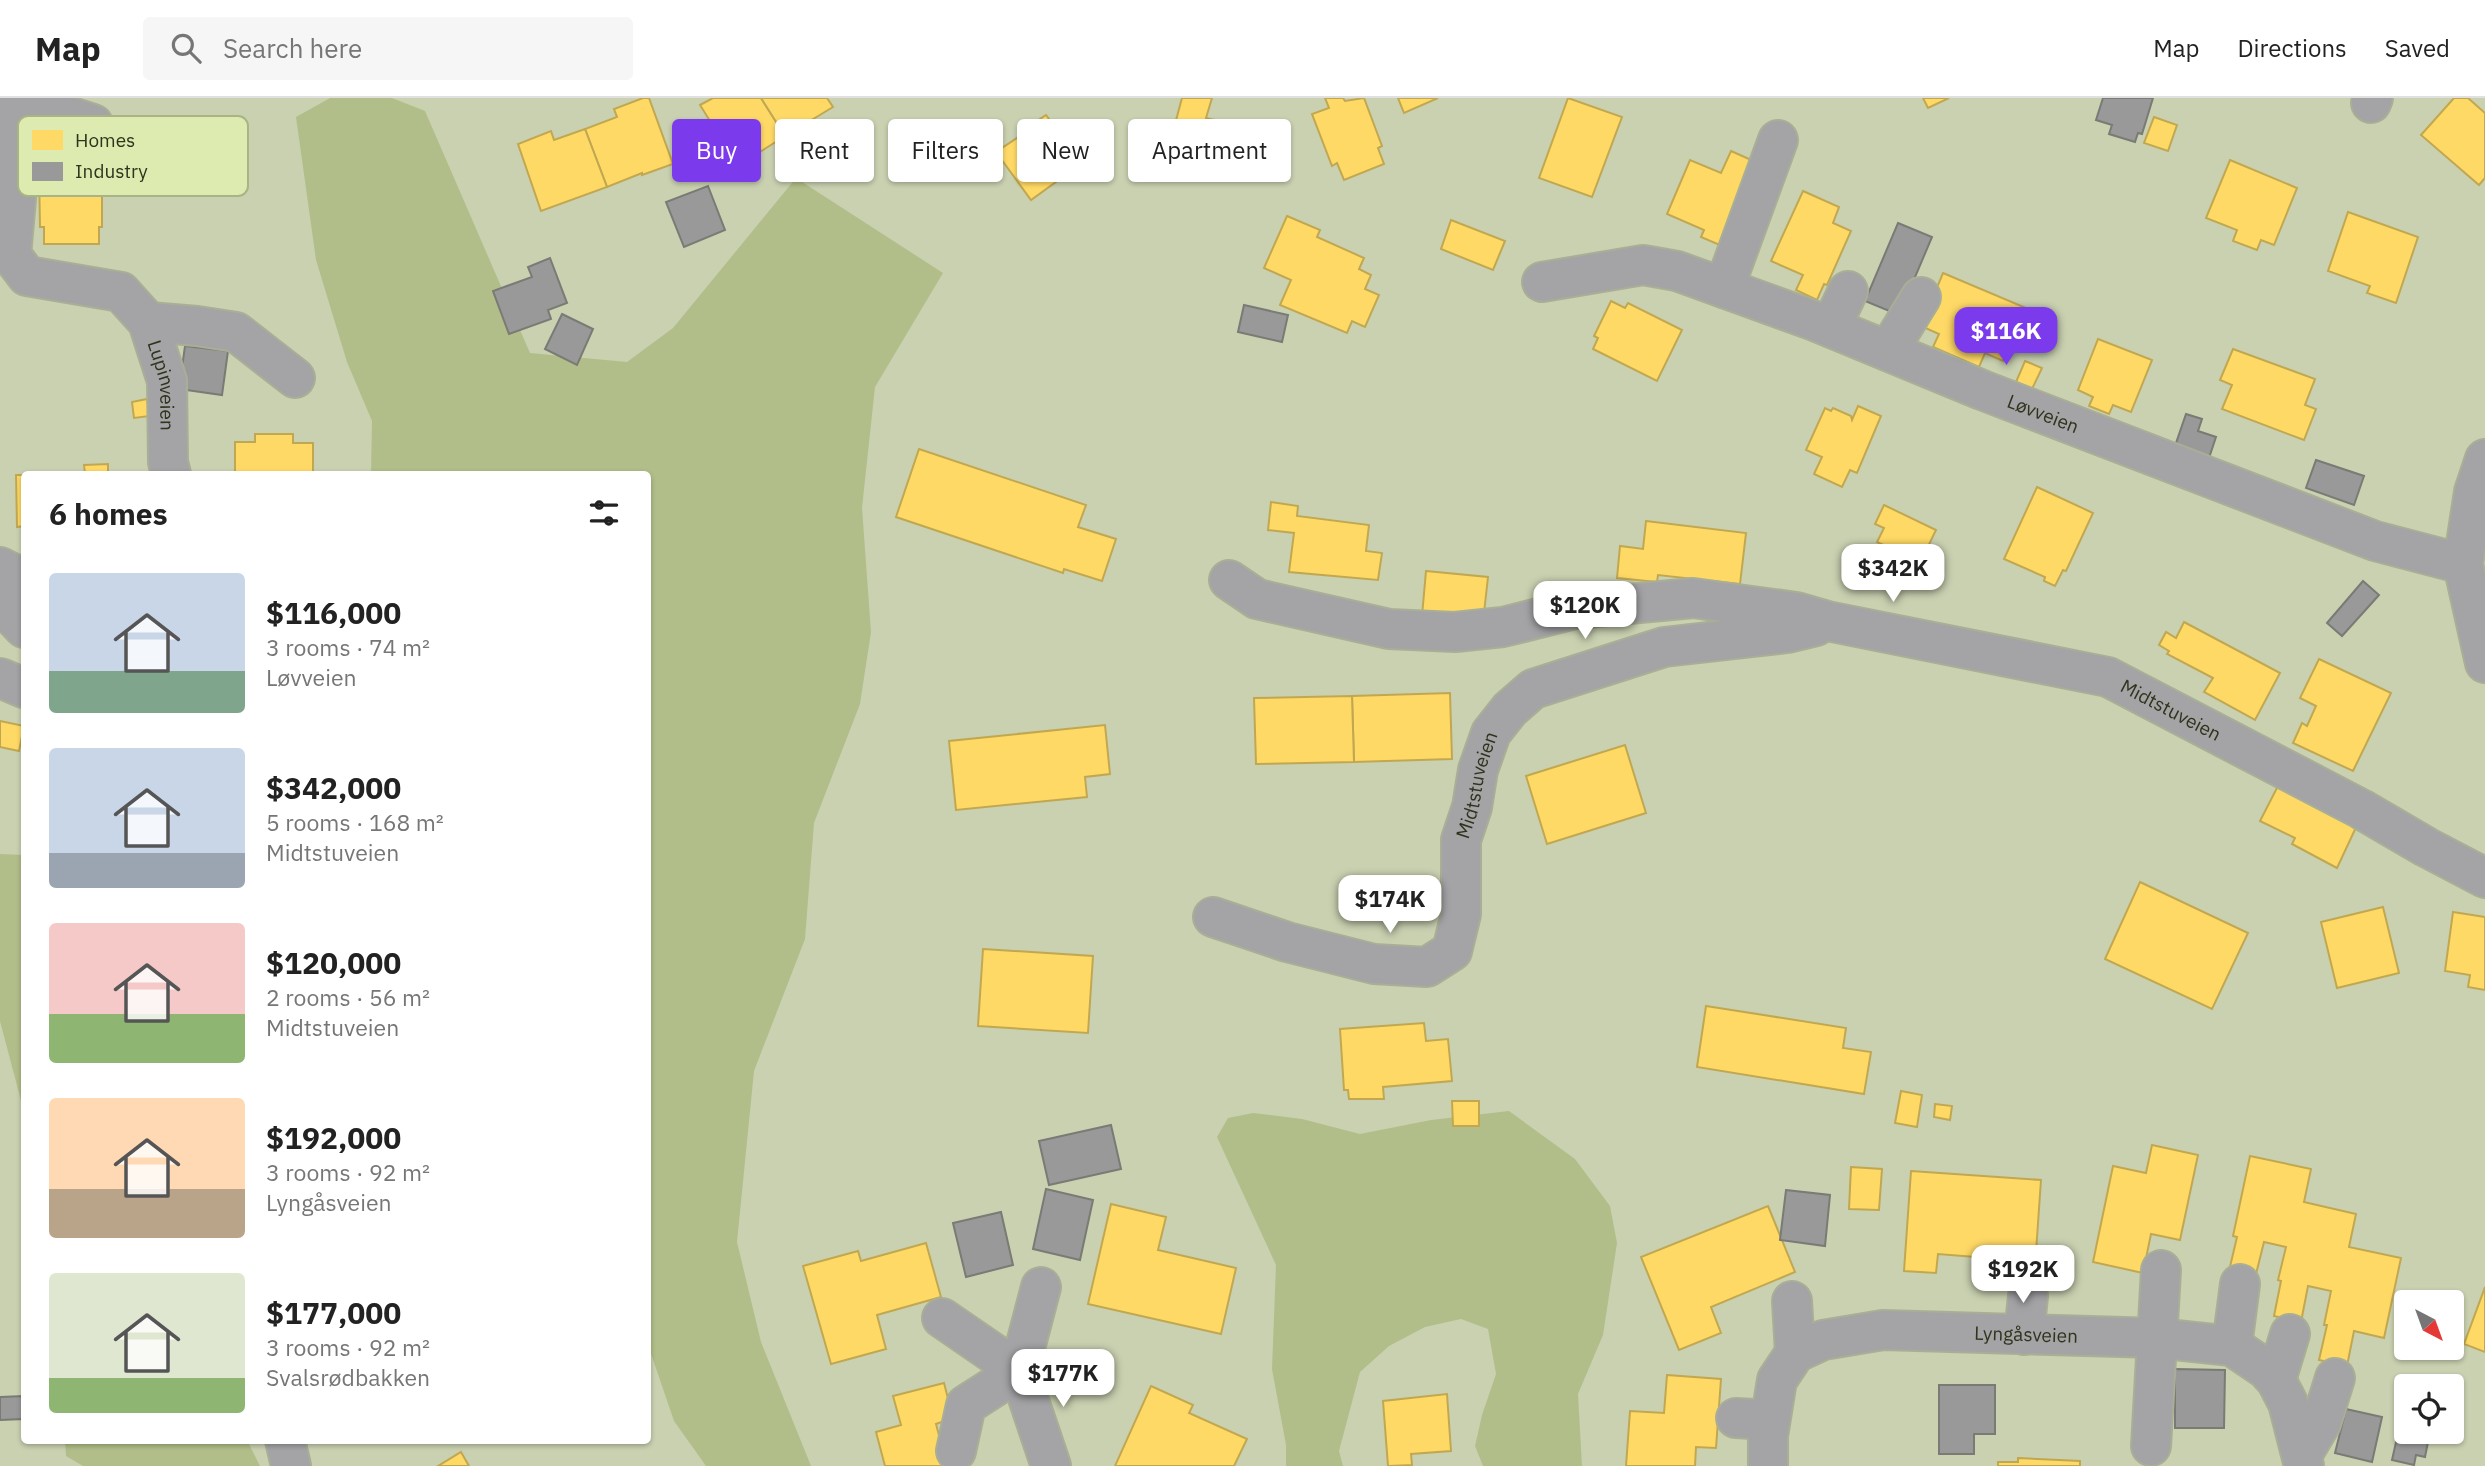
<!DOCTYPE html>
<html lang="en">
<head>
<meta charset="utf-8">
<style>
  :root { --surface:#fff; --page:#f6f6f6; --text:#222; --muted:#767676; --line:#e0e0e0; --accent:#7c3aed }
  body { margin:0; font-family:"IBM Plex Sans",sans-serif; background:var(--page); color:var(--text); height:100vh; display:flex; flex-direction:column; font-size:26px; white-space:nowrap }
  * { box-sizing:border-box; margin:0 }
  p { font-size:23px; color:var(--muted) }
  .icon { flex:none; width:38px; height:38px; fill:none; stroke:currentColor; stroke-width:2; stroke-linecap:round; stroke-linejoin:round }
  .map { position:relative; flex:1; overflow:hidden }
  .details { position:absolute; left:21px; top:373px; width:630px; height:973px; display:flex; flex-direction:column; background:var(--surface); border-radius:7px; box-shadow:0 2px 5px #0004 }
  .details>* { flex:none }
  .guide { position:absolute; left:672px; top:21px; width:665px; height:63px; display:flex; gap:14px }
  .needle { width:46px; rotate:139deg }
  .tools { position:absolute; left:2394px; top:1192px; display:grid; gap:14px }
  .tools a { display:grid; place-items:center; width:70px; height:70px; border-radius:7px; background:var(--surface); box-shadow:0 2px 5px #0004; font-size:35px }
  .price { position:absolute; translate:-50% -60px; padding:0 16px; border-radius:14px; background:#fff; color:#222; font-size:23px; line-height:46px; filter:drop-shadow(0 2px 4px #0008) }
  .price::after { content:''; position:absolute; left:50%; top:42px; width:21px; height:16px; margin-left:-10px; background:inherit; clip-path:polygon(0 0,100% 0,50% 100%) }
  .price.active { background:var(--accent); color:#fff }
  ul { padding:0; list-style:none }
  li { display:flex; align-items:center; gap:21px; height:175px; padding:0 28px }
  li span { display:grid; place-items:center; flex:none; width:196px; height:140px; border-radius:7px; color:#555 }
  li>.icon { margin-inline-start:auto }
  span .icon { width:84px; height:84px; fill:#fffc; stroke-width:1 }
  li b { font-size:30px }
  h2 { display:flex; justify-content:space-between; align-items:center; height:84px; padding:0 28px; font-size:30px }
  .pill { padding:0 24px; border-radius:7px; background:var(--surface); box-shadow:0 2px 5px #0004; font-size:24px; line-height:63px }
  .pill.active { background:var(--accent); color:#fff }
  header { display:flex; align-items:center; gap:42px; box-sizing:border-box; height:98px; padding:0 35px; background:var(--surface); border-bottom:2px solid var(--line) }
  header strong { font-size:33px }
  nav { display:flex; gap:38px; margin-inline-start:auto; font-size:24px }
  .search { width:490px; height:63px; background:var(--page); display:flex; align-items:center; gap:18px; box-sizing:border-box; padding:0 24px; border-radius:7px; color:var(--muted); font-size:26px }
  .map>svg:first-child { display:block }
  .green { fill:#b2be89 }
  .homes { fill:#ffd966; stroke:#c1a850; stroke-width:2 }
  .industry { fill:#999; stroke:#797b74; stroke-width:2 }
  .lines { fill:none; stroke-linecap:round; stroke-linejoin:round }
  .minor-casing { stroke:#a9af96; stroke-width:42 }
  .minor { stroke:#a4a3a6; stroke-width:38 }
  .labels { text-anchor:middle; dominant-baseline:central; stroke-width:7; stroke-linejoin:round; paint-order:stroke }
  .street-label { font-size:19px; fill:#2f341d; stroke:#ddebb0 }
  .key { fill:#ddebb0; stroke:#a9b484; stroke-width:2 }
  .key-label { font-size:19px; fill:#2f341d }
</style>
</head>
<body>
<header>
<strong>Map</strong>
<div class="search"><svg class="icon" aria-label="search" viewBox="0 0 24 24"><circle cx="10" cy="10" r="6"/><path d="M15 15l6 6"/></svg>Search here</div>
<nav><a>Map</a><a>Directions</a><a>Saved</a></nav>
</header>
<div class="map">
<svg width="2485" height="1368" viewBox="0 0 2485 1368">
  <rect width="100%" height="100%" fill="#c9d1b1"/>
  <g class="green">
    <polygon points="330,0 392,0 425,13 530,255 627,264 673,230 796,80 943,175 875,289 862,410 871,534 860,606 814,725 805,841 754,973 737,1144 761,1244 811,1368 706,1368 674,1323 648,1247 648,376 371,376 372,323 347,264 316,162 296,19"/>
    <polygon points="0,756 24,757 24,1014 0,923"/>
    <polygon points="1509,1013 1575,1061 1610,1108 1617,1145 1603,1237 1578,1296 1582,1368 1483,1368 1475,1348 1482,1317 1496,1276 1488,1231 1461,1221 1425,1229 1389,1248 1360,1274 1339,1353 1343,1368 1286,1368 1286,1347 1272,1271 1276,1167 1217,1039 1228,1020 1253,1015 1302,1021 1360,1036 1431,1022"/>
    <polygon points="65,1342 247,1342 260,1368 83,1368 66,1358"/>
  </g>
  <g class="homes">
    <polygon points="643,0 649,0 673,66 642,77 642,75 607,89 585,31 617,19 614,11"/>
    <polygon points="713,0 761,0 785,38 738,68 700,7"/>
    <polygon points="761,0 827,0 833,9 785,38"/>
    <polygon points="1182,0 1212,0 1206,20 1232,26 1222,66 1218,65 1215,76 1191,70 1194,58 1168,52"/>
    <polygon points="1325,0 1343,0 1345,3 1364,0 1382,48 1378,50 1384,66 1344,82 1337,65 1332,68 1312,16 1329,10"/>
    <polygon points="1398,0 1438,0 1404,15"/>
    <polygon points="1568,0 1622,19 1592,99 1539,80"/>
    <polygon points="1923,0 1949,0 1928,10"/>
    <polygon points="2454,0 2468,0 2485,15 2485,80 2479,87 2421,37"/>
    <polygon points="1046,17 1082,65 1031,102 996,54 1042,23 1040,21"/>
    <polygon points="2154,19 2177,27 2168,53 2144,45"/>
    <polygon points="585,31 607,89 541,113 518,46 551,33 554,42"/>
    <polygon points="1731,53 1758,65 1722,148 1701,139 1704,132 1667,116 1690,62 1721,75"/>
    <polygon points="2230,62 2297,90 2274,147 2261,142 2257,152 2233,143 2237,132 2206,120"/>
    <polygon points="58,63 84,63 84,71 102,71 102,129 99,129 99,146 44,146 44,129 40,129 39,72 59,72"/>
    <polygon points="1803,93 1839,109 1833,125 1851,133 1827,187 1824,186 1817,202 1796,192 1803,177 1771,163"/>
    <polygon points="2348,114 2418,139 2396,205 2367,195 2370,188 2328,173"/>
    <polygon points="1287,118 1320,132 1317,139 1364,160 1359,171 1371,177 1365,191 1379,197 1365,229 1352,223 1347,235 1280,207 1291,182 1264,170"/>
    <polygon points="1451,122 1505,143 1493,172 1441,151"/>
    <polygon points="1943,175 2026,210 2003,263 1985,255 1979,269 1933,249 1939,236 1921,228"/>
    <polygon points="1611,203 1625,210 1628,205 1682,232 1657,283 1593,251 1598,240 1594,238"/>
    <polygon points="2098,241 2152,262 2131,314 2113,307 2109,316 2089,308 2093,299 2078,292"/>
    <polygon points="2233,251 2315,281 2305,307 2316,311 2304,342 2222,311 2232,287 2220,282"/>
    <polygon points="2025,263 2042,270 2032,291 2016,284"/>
    <polygon points="147,301 150,318 134,320 132,304"/>
    <polygon points="1858,308 1881,318 1857,375 1850,372 1842,389 1814,376 1822,359 1806,352 1825,310 1831,313 1833,310 1851,318 1852,322"/>
    <polygon points="255,336 293,336 293,345 313,345 313,376 235,376 235,344 255,344"/>
    <polygon points="919,351 1086,407 1078,429 1116,441 1102,483 1064,471 1063,475 896,419"/>
    <polygon points="108,366 108,376 85,376 84,367"/>
    <polygon points="16,377 24,377 24,428 17,429"/>
    <polygon points="2037,389 2093,415 2066,473 2063,472 2055,488 2044,483 2045,479 2004,461"/>
    <polygon points="1271,404 1298,408 1297,418 1369,427 1366,453 1382,455 1378,482 1289,474 1294,435 1268,432"/>
    <polygon points="1884,407 1936,432 1920,465 1877,444 1884,430 1875,426"/>
    <polygon points="1646,423 1746,435 1740,486 1658,477 1657,484 1617,480 1620,448 1643,451"/>
    <polygon points="1426,473 1488,479 1483,524 1422,518"/>
    <polygon points="2184,524 2280,575 2255,622 2204,594 2213,580 2167,556 2169,553 2159,547 2166,534 2176,540"/>
    <polygon points="2319,561 2391,595 2353,673 2293,645 2302,625 2307,628 2316,608 2300,600"/>
    <polygon points="1450,595 1452,661 1354,664 1352,598"/>
    <polygon points="1352,598 1354,664 1256,666 1254,600"/>
    <polygon points="0,623 24,628 19,653 0,649"/>
    <polygon points="1105,627 1110,676 1085,679 1087,699 956,712 949,643"/>
    <polygon points="1625,647 1646,715 1547,746 1526,678"/>
    <polygon points="2280,684 2359,723 2337,770 2292,746 2295,740 2260,723"/>
    <polygon points="2140,784 2248,835 2212,911 2105,861"/>
    <polygon points="2383,809 2399,875 2337,890 2321,824"/>
    <polygon points="2453,814 2485,819 2485,892 2468,889 2470,877 2445,873"/>
    <polygon points="983,851 1093,858 1088,935 978,928"/>
    <polygon points="1706,908 1846,930 1843,950 1871,954 1864,996 1697,969"/>
    <polygon points="1424,925 1426,943 1448,941 1452,983 1383,989 1384,1001 1349,1001 1348,992 1344,992 1340,931"/>
    <polygon points="1901,993 1922,997 1917,1029 1895,1025"/>
    <polygon points="1452,1003 1479,1003 1479,1028 1453,1028"/>
    <polygon points="1935,1006 1952,1008 1950,1022 1934,1019"/>
    <polygon points="2152,1047 2198,1057 2180,1142 2151,1136 2143,1175 2093,1164 2113,1068 2146,1075"/>
    <polygon points="2250,1058 2311,1071 2304,1104 2356,1116 2349,1149 2401,1160 2384,1240 2354,1233 2347,1268 2319,1262 2327,1227 2324,1227 2331,1193 2308,1188 2301,1224 2274,1218 2281,1183 2278,1182 2286,1149 2264,1144 2255,1180 2229,1173 2237,1139 2233,1138"/>
    <polygon points="1851,1069 1882,1071 1879,1112 1849,1111"/>
    <polygon points="1911,1073 2041,1082 2034,1183 1986,1179 1988,1160 1938,1156 1936,1175 1904,1173"/>
    <polygon points="1111,1106 1166,1119 1158,1152 1236,1170 1221,1236 1088,1206"/>
    <polygon points="1768,1108 1795,1174 1711,1209 1721,1235 1679,1252 1641,1159"/>
    <polygon points="926,1145 941,1199 877,1217 886,1251 831,1266 803,1168 858,1153 861,1163"/>
    <polygon points="2485,1189 2485,1254 2464,1246"/>
    <polygon points="1667,1277 1721,1281 1716,1350 1696,1349 1695,1368 1626,1368 1630,1313 1664,1315"/>
    <polygon points="944,1285 953,1320 936,1326 947,1368 885,1368 876,1334 901,1327 893,1298"/>
    <polygon points="1151,1288 1193,1307 1189,1315 1247,1341 1234,1368 1115,1368"/>
    <polygon points="1447,1296 1451,1353 1411,1356 1412,1367 1388,1368 1383,1303"/>
    <polygon points="461,1354 469,1368 438,1368"/>
    <polygon points="2018,1360 2080,1363 2080,1368 1998,1368 1998,1364 2018,1364"/>
  </g>
  <g class="industry">
    <polygon points="2103,0 2153,0 2142,36 2138,35 2135,44 2109,36 2112,27 2096,22"/>
    <polygon points="1256,31 1281,50 1267,69 1261,64 1251,79 1221,69 1237,47 1242,50"/>
    <polygon points="708,88 725,132 684,149 666,104"/>
    <polygon points="1898,125 1932,139 1899,217 1865,203"/>
    <polygon points="550,160 567,205 548,212 551,221 509,236 493,193 532,179 528,169"/>
    <polygon points="1244,207 1288,217 1282,244 1238,234"/>
    <polygon points="562,216 593,231 577,267 545,251"/>
    <polygon points="185,248 228,253 222,297 179,291"/>
    <polygon points="2186,316 2202,321 2198,333 2216,339 2208,363 2174,351"/>
    <polygon points="2316,362 2364,378 2354,407 2306,390"/>
    <polygon points="2363,483 2379,497 2342,538 2327,525"/>
    <polygon points="1111,1027 1121,1071 1049,1087 1039,1043"/>
    <polygon points="1046,1091 1093,1102 1080,1162 1033,1151"/>
    <polygon points="1786,1092 1830,1097 1825,1148 1780,1142"/>
    <polygon points="1001,1114 1013,1167 966,1179 953,1125"/>
    <polygon points="2175,1271 2225,1272 2224,1330 2175,1330"/>
    <polygon points="1939,1287 1995,1287 1995,1336 1974,1336 1974,1356 1939,1356"/>
    <polygon points="24,1298 24,1321 0,1322 0,1299"/>
    <polygon points="2346,1311 2382,1319 2372,1364 2335,1355"/>
    <polygon points="2401,1322 2406,1324 2406,1334 2430,1334 2425,1359 2416,1357 2414,1367 2392,1362"/>
  </g>
  <g class="lines">
    <defs>
      <g id="minor">
        <path id="s1" d="M20,0L16,101L11,157L27,178L121,194L148,224L167,283L168,364L171,376"/>
        <polyline points="2371,5 2373,0"/>
        <polyline points="0,9 65,17 93,26"/>
        <path id="s2" d="M1542,184L1643,167L1677,173L1815,223L1982,292L2375,443L2463,466"/>
        <polyline points="1724,190 1778,42"/>
        <polyline points="148,224 197,228 236,234 295,280"/>
        <polyline points="1831,229 1848,193"/>
        <polyline points="1888,253 1921,199"/>
        <polyline points="2485,361 2474,394 2463,466 2485,565"/>
        <polyline points="0,469 24,481"/>
        <path id="s3" d="M1229,482L1257,501L1389,531L1455,534L1503,529L1575,511L1693,500L1796,514L1827,523L2108,579L2361,711L2426,749L2485,780"/>
        <polyline points="0,505 24,530"/>
        <polyline points="0,580 24,590"/>
        <path id="s4" d="M1213,819L1287,844L1374,866L1427,869L1452,853L1461,816V742L1472,709L1478,672L1491,635L1510,611L1533,591L1664,549L1787,535L1816,528"/>
        <polyline points="1792,1203 1795,1255"/>
        <polyline points="942,1220 1019,1273"/>
        <polyline points="2024,1237 2028,1198"/>
        <polyline points="2232,1248 2240,1186"/>
        <polyline points="1019,1273 1051,1368"/>
        <polyline points="2276,1282 2290,1236"/>
        <polyline points="1736,1320 1770,1322"/>
        <polyline points="285,1342 291,1368"/>
        <polyline points="2151,1348 2161,1172"/>
        <polyline points="956,1353 966,1307 1019,1273 1041,1189"/>
        <polyline points="2302,1357 2321,1325 2335,1280"/>
        <path id="s5" d="M1768,1368V1338L1777,1282L1795,1255L1823,1242L1883,1232L2156,1240L2232,1248L2266,1271L2276,1282L2288,1305L2304,1368"/>
      </g>
    </defs>
    <use href="#minor" class="minor-casing"/>
    <use href="#minor" class="minor"/>
  </g>
  <g class="labels">
    <g class="street-label">
      <text stroke="none"><textPath href="#s1" startOffset="385">Lupinveien</textPath></text>
      <text stroke="none"><textPath href="#s2" startOffset="530">Løvveien</textPath></text>
      <text stroke="none"><textPath href="#s3" startOffset="970">Midtstuveien</textPath></text>
      <text stroke="none"><textPath href="#s4" startOffset="420">Midtstuveien</textPath></text>
      <text stroke="none"><textPath href="#s5" startOffset="354">Lyngåsveien</textPath></text>
    </g>
  </g>
  <rect x="18" y="18" width="230" height="80" rx="10" class="key"/>
  <rect x="32" y="32" width="31" height="20" fill="#ffd966"/>
  <rect x="32" y="64" width="31" height="19" fill="#999"/>
  <g class="key-label">
    <text x="75" y="49">Homes</text>
    <text x="75" y="80">Industry</text>
  </g>
</svg>
<div class="tools">
<a><svg class="needle" viewBox="-14 -14 28 28"><path d="M0-13l5 13h-10z" fill="#e53935"/><path d="M0 13l5-13h-10z" fill="#767676"/></svg></a>
<a><svg class="icon" aria-label="locate" viewBox="0 0 24 24"><circle cx="12" cy="12" r="6"/><path d="M12 2v4M12 18v4M2 12h4M18 12h4"/></svg></a>
</div>
<b class="price active" style="left:2006px;top:269px">$116K</b>
<b class="price" style="left:1893px;top:506px">$342K</b>
<b class="price" style="left:1585px;top:543px">$120K</b>
<b class="price" style="left:1390px;top:837px">$174K</b>
<b class="price" style="left:2023px;top:1207px">$192K</b>
<b class="price" style="left:1063px;top:1311px">$177K</b>
<div class="guide">
<a class="pill active">Buy</a>
<a class="pill">Rent</a>
<a class="pill">Filters</a>
<a class="pill">New</a>
<a class="pill">Apartment</a>
</div>
<section class="details">
<h2>6 homes<svg class="icon" aria-label="filters" viewBox="0 0 24 24"><path d="M4 7h16M4 17h16"/><circle cx="9" cy="7" r="2"/><circle cx="15" cy="17" r="2"/></svg></h2>
<ul>
<li><span style="background:linear-gradient(#c9d6e8 70%,#7fa58c 0)"><svg class="icon" aria-label="home" viewBox="0 0 24 24"><path d="M3 11l9-7 9 7M6 9v11h12V9"/></svg></span><div><b>$116,000</b><p>3 rooms · 74 m²</p><p>Løvveien</p></div></li>
<li><span style="background:linear-gradient(#c9d6e8 75%,#9aa5b1 0)"><svg class="icon" aria-label="home" viewBox="0 0 24 24"><path d="M3 11l9-7 9 7M6 9v11h12V9"/></svg></span><div><b>$342,000</b><p>5 rooms · 168 m²</p><p>Midtstuveien</p></div></li>
<li><span style="background:linear-gradient(#f6c9c9 65%,#8fb573 0)"><svg class="icon" aria-label="home" viewBox="0 0 24 24"><path d="M3 11l9-7 9 7M6 9v11h12V9"/></svg></span><div><b>$120,000</b><p>2 rooms · 56 m²</p><p>Midtstuveien</p></div></li>
<li><span style="background:linear-gradient(#ffd9b3 65%,#b9a48a 0)"><svg class="icon" aria-label="home" viewBox="0 0 24 24"><path d="M3 11l9-7 9 7M6 9v11h12V9"/></svg></span><div><b>$192,000</b><p>3 rooms · 92 m²</p><p>Lyngåsveien</p></div></li>
<li><span style="background:linear-gradient(#dfe7d0 75%,#8fb573 0)"><svg class="icon" aria-label="home" viewBox="0 0 24 24"><path d="M3 11l9-7 9 7M6 9v11h12V9"/></svg></span><div><b>$177,000</b><p>3 rooms · 92 m²</p><p>Svalsrødbakken</p></div></li>
</ul>
</section>
</div>
</body>
</html>
